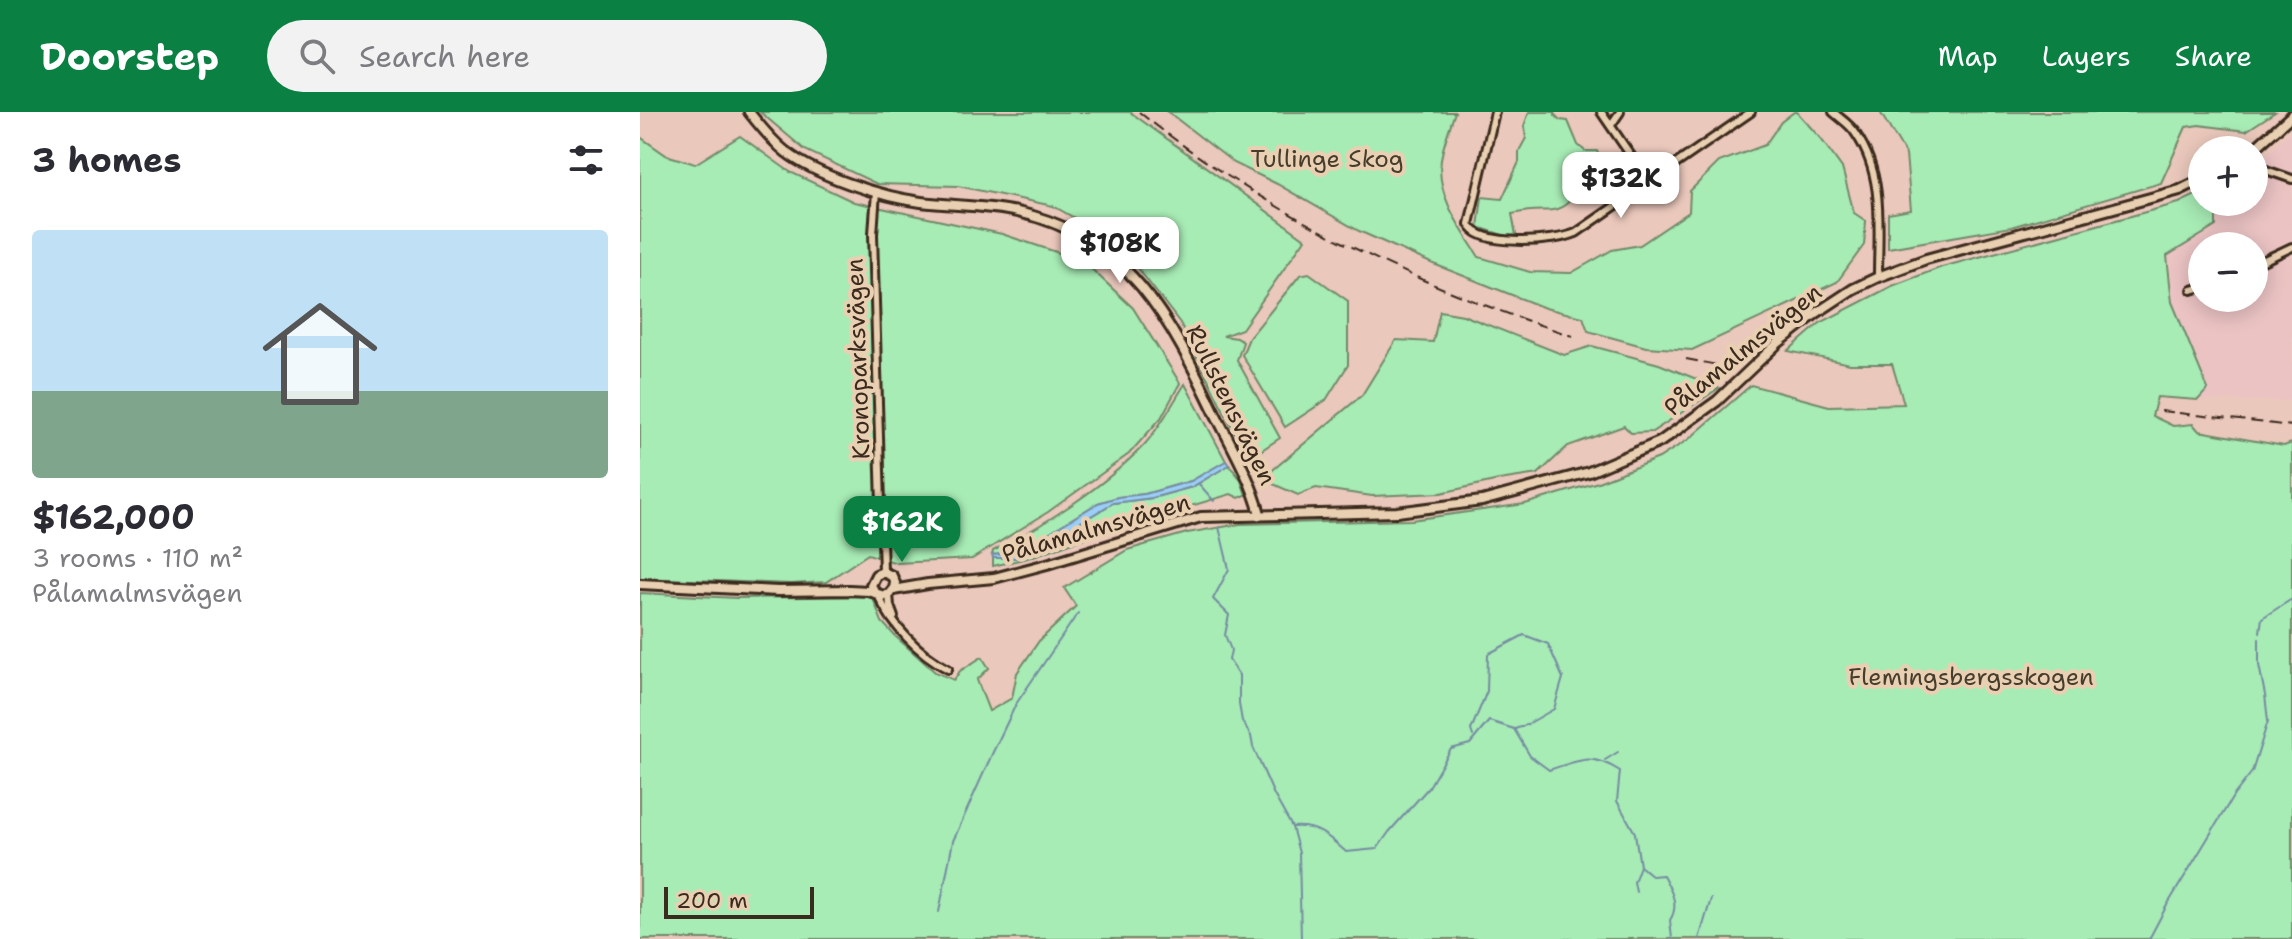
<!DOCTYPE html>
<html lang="en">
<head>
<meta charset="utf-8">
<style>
  :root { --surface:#fff; --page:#f2f2f3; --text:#2b2b33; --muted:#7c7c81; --line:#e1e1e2; --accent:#0b8043 }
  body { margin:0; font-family:"Shantell Sans",sans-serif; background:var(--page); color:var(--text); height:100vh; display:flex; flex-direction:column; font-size:30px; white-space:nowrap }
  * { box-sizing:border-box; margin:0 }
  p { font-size:26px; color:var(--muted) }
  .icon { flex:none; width:44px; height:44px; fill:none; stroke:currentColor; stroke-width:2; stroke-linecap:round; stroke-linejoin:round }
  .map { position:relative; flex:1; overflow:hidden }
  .panel { display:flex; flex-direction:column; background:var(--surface); width:640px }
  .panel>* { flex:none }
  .controls { position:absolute; left:1548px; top:24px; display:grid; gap:16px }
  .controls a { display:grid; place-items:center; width:80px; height:80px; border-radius:50%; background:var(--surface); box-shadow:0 4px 20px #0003; font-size:40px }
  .scale { position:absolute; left:24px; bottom:20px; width:150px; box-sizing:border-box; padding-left:8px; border:4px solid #3b2a1e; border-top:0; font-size:22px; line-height:28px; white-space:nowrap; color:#3b2a1e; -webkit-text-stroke:6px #ead0b2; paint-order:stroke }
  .price { position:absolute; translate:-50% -68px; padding:0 18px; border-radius:16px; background:#fff; color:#222; font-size:26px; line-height:52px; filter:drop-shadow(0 2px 4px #0008) }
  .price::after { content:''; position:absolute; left:50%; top:48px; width:24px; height:18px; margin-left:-12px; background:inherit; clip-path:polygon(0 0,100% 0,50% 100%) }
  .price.active { background:var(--accent); color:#fff }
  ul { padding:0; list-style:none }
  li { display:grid; align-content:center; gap:16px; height:424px; padding:0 32px }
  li+li { border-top:2px solid var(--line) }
  li span { display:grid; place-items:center; height:248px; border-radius:8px; color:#555 }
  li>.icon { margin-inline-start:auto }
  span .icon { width:144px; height:144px; fill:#fffc; stroke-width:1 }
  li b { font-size:34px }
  h2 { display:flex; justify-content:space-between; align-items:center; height:96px; padding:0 32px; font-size:34px }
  header { display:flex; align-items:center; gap:48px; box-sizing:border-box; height:112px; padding:0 40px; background:var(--accent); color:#fff }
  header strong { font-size:38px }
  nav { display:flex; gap:44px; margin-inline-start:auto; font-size:28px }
  .search { width:560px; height:72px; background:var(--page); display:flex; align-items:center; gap:20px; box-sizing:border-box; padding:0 28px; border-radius:44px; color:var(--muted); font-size:30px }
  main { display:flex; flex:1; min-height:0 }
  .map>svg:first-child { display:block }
  .built { fill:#ebc3c3; fill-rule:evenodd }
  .green { fill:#a7ebb5; stroke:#718a6a; stroke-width:2 }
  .water { fill:#9bcef8; stroke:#758ca1; stroke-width:2 }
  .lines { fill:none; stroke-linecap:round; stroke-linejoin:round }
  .stream { stroke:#758ca1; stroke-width:2 }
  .minor-casing { stroke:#3b2a1e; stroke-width:12 }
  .tertiary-casing { stroke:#3b2a1e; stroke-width:14 }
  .minor { stroke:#ead0b2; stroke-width:6 }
  .tertiary { stroke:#ead0b2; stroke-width:8 }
  .rail { stroke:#3b2a1e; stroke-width:2; stroke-dasharray:12 6; stroke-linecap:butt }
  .labels { text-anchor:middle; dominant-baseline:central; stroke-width:8; stroke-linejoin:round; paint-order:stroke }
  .park-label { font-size:24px; fill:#463d2d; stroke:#ead0b2 }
  .street-label { font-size:24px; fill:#3b2a1e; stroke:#ead0b2 }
</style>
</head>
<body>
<header>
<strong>Doorstep</strong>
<div class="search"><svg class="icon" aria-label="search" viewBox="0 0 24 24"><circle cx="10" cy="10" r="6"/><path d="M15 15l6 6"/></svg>Search here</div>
<nav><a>Map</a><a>Layers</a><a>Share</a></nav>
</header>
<main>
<section class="panel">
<h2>3 homes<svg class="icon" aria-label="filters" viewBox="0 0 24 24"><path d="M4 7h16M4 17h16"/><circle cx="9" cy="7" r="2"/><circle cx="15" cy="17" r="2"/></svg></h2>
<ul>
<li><span style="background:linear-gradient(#bfe0f5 65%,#7fa58c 0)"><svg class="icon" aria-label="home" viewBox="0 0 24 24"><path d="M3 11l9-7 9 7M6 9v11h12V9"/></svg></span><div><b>$162,000</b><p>3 rooms · 110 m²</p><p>Pålamalmsvägen</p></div></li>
</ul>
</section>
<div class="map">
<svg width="1652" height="827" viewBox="0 0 1652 827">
  <rect width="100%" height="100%" fill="#ebc8bc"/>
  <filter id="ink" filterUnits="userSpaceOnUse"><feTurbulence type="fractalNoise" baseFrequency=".0125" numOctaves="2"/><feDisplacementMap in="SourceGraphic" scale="16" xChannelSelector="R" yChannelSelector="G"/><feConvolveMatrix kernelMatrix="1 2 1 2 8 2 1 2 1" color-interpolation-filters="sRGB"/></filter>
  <g filter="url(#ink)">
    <path class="built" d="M1652,17V289L1558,288L1568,277L1532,190L1527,144L1576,114V94L1580,90H1614V56ZM1562,134H1614V186H1562Z"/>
    <g class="green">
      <polygon points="120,0 490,0 665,127 602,217 583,224 597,226 603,230 597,248 640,326 608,347 540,211 497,155 451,120 454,117 413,94 318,74 237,72 165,38"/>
      <path d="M528,0H815C810,15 803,32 801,48C795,82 822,118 839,145L890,160L931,161L972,138L1000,133L1049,100L1050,79L1079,50L1125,33L1141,10L1154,0H1157L1181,27L1202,56L1214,101L1226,109L1224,133L1197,170L1052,238L1006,235L948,219L943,205L905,196L791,151L719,119L637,72L594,51Z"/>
      <path d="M889,0H915V3L920,8L928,9L938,33L945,39H957L965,64L945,69C917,112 913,92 872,102L876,123L866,124L838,115L842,85L862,87L879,50V39L886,26L884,14Z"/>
      <polygon points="1240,0 1635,0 1606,19 1559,13 1546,15 1521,71 1371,115 1248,136 1248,102 1271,98 1266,43"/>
      <polygon points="100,24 150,60 214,90 362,122 443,149 493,196 540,271 521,306 489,342 408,400 332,447 257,451 228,442 186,470 151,472 0,466 0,25 26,43 55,52"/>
      <polygon points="1562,80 1562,90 1580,90 1576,94 1576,114 1527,144 1532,190 1568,277 1558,288 1517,285 1512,304 1533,314 1553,312 1559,319 1644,334 1652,331 1652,827 0,827 0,481 97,486 232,484 242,510 255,524 295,560 314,568 320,559 342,545 349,556 337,568 349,599 372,586 377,561 399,529 436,494 424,476 487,438 547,421 600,412 771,408 885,392 958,370 1019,346 1049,327 1111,273 1189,294 1264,292 1252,252 1210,252 1148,239 1180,211 1252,174 1302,155 1539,91"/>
      <polygon points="669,161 708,189 708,253 686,288 645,315 602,243 609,226 660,163"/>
      <polygon points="800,199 823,203 924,243 952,234 1019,252 1079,276 1012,320 991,321 984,314 928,334 898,362 859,368 801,381 732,384 676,376 658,383 622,367 722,283 756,228 793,230"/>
      <path d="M545,272L586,349L551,369L505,382L478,385L458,391L376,441L352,443L353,439C402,415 466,373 504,333C520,316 532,292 545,272Z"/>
      <polygon points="589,353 600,366 606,383 599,386 591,382 453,423 388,446 353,454 353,446 380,446 473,391 512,386 552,375"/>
    </g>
    <polygon class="water" points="586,349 589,353 552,375 512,386 473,391 380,446 353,446 352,443 376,441 458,391 478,385 505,382 551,369"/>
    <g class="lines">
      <g class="stream">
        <polyline points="559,372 574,389"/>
        <polyline points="579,415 589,457 573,487 589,503 585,523 591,538 589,548 599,563 599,592 602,609 611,624 613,635 634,683 652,715 659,741 661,827"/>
        <polyline points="1620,520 1622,506 1652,487"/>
        <polyline points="833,624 831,618 847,579 848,542 884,523 908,532 923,566 914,597 886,613 875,617"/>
        <polyline points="965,648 978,640"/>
        <path d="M652,715C677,713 688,724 706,740L737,737L749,720L789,675L811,637L830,632L849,609L874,617L890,644L909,658C940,648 950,640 980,659L977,689L995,721L1000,754L1012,764L1023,763C1031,778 1040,793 1030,808L1032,827"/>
        <polyline points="996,780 994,770 1000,754"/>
        <polyline points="299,800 313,729 353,640 376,592 438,501"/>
        <polyline points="1059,827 1071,787"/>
        <polyline points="1509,827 1526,795 1594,683 1612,660 1628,609 1625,583 1619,553 1619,527"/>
      </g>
      <defs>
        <g id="minor">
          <path d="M855,0L829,112C839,136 915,130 936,121L1111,0"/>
          <polyline points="961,0 1009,70"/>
          <path d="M1193,0C1201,7 1211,13 1216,22C1245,64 1238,116 1238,165"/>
          <polyline points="971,13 980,0"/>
          <polyline points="1614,46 1626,58 1652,67"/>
          <polyline points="236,80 233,122 243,460"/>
          <polyline points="1614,153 1652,135"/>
          <polyline points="1552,178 1562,175"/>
          <polyline points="249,482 250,494 254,505"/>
          <path d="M238,483C252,514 278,541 308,557"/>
        </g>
        <g id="tertiary">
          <path d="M109,0C120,14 132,29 146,40C177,64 242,85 281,90C313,94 346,93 377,100C489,124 531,209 576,303C592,335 611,367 620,402"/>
          <polyline points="1613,38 1652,3"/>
          <polyline points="0,472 138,479 209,478 229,479 244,484 249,482 254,476 255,471 252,464 243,460 236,463 231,473 235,481"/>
          <polyline points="253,478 288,472 354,466 407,452 561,405 757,400 842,389 949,360 1020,330 1077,289 1138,231 1175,202 1213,177 1238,165 1286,147 1540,78 1562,67"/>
        </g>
      </defs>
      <use href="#minor" class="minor-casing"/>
      <use href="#tertiary" class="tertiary-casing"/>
      <use href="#minor" class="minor"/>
      <use href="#tertiary" class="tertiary"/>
      <g class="rail">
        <path d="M499,0C628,103 777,174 933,224"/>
        <polyline points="1046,247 1088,255"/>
        <polyline points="1521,299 1652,314"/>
      </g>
    </g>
  </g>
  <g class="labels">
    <g class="park-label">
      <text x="687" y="47">Tullinge Skog</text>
      <text x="1331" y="565">Flemingsbergsskogen</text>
    </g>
    <g class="street-label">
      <text transform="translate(1103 238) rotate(-39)">Pålamalmsvägen</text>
      <text transform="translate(218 247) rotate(-92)">Kronoparksvägen</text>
      <text transform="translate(591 293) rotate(64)">Rullstensvägen</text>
      <text transform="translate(456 416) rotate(-16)">Pålamalmsvägen</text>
    </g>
  </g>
</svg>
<div class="controls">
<a>+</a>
<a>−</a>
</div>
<div class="scale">200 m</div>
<b class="price" style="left:981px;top:108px">$132K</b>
<b class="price" style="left:480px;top:173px">$108K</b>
<b class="price active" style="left:262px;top:452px">$162K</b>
</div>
</main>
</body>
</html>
